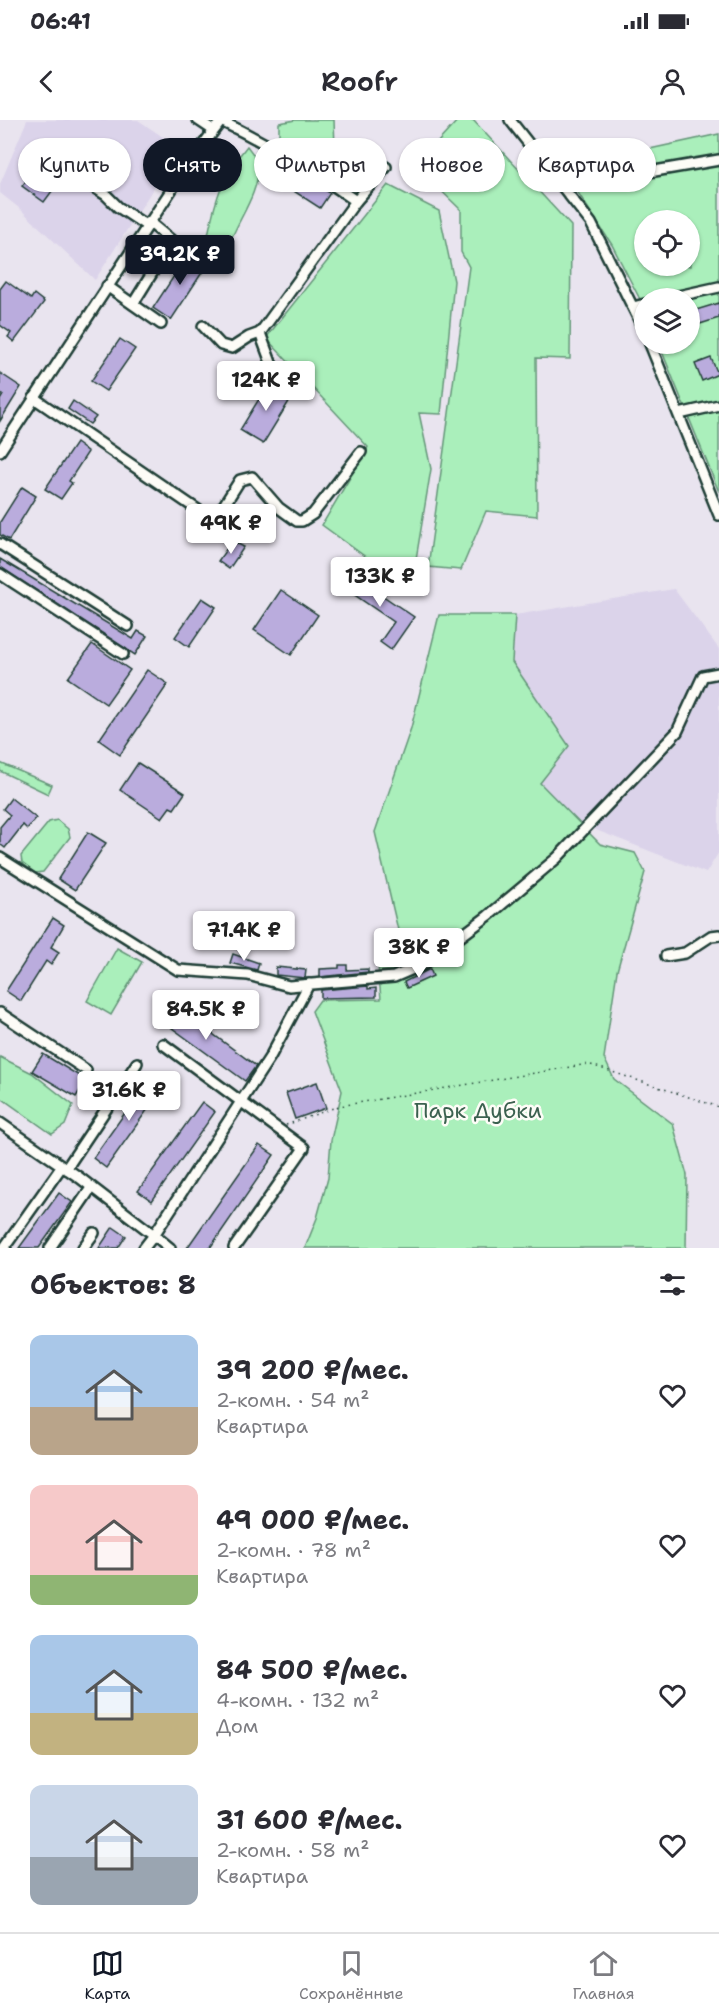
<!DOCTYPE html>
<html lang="ru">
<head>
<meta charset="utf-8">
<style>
  :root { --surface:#fff; --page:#f7f7f7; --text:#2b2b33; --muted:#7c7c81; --line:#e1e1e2; --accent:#111827 }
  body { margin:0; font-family:"Shantell Sans",sans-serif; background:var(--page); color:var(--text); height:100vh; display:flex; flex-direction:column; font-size:22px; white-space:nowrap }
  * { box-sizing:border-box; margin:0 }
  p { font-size:20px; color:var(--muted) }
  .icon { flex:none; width:33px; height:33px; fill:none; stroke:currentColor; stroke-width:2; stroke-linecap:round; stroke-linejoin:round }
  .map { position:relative; height:1128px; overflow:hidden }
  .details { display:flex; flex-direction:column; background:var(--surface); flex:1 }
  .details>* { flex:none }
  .top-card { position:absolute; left:18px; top:18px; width:684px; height:54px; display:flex; gap:12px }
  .controls { position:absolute; left:634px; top:90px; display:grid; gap:12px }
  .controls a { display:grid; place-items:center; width:66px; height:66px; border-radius:50%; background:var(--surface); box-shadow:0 2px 4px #0004; font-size:30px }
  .price { position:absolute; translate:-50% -51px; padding:0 14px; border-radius:6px; background:#fff; color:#222; font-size:20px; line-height:39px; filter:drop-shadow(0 2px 3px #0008) }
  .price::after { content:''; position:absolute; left:50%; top:36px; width:18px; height:14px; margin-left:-9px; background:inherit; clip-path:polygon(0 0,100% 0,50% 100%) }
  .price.current { background:var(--accent); color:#fff }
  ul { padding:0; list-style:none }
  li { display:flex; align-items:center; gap:18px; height:150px; padding:0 30px }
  li span { display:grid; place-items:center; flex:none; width:168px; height:120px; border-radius:12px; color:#555 }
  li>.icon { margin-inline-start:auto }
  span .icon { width:72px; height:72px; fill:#fffc; stroke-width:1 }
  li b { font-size:26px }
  h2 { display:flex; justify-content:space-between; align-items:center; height:72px; padding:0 30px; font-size:26px }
  .pill { padding:0 21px; border-radius:27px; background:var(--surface); box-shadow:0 2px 4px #0004; font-size:21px; line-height:54px }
  .pill.current { background:var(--accent); color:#fff }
  .status { display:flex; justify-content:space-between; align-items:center; height:42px; padding:0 30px; background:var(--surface); direction:ltr }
  .status svg { height:16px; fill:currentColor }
  header { display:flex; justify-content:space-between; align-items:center; height:78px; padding:0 30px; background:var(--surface); font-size:27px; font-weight:600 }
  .tab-bar { display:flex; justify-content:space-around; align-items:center; height:84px; border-top:2px solid var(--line); background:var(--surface); font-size:16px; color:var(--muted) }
  .tab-bar a { display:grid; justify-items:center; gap:3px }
  .tab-bar .current { color:var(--accent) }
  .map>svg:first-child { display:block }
  .built { fill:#dbd3ea }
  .green { fill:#aaefbb; stroke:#649678; stroke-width:1.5; fill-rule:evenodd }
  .building { fill:#baacdd; stroke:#1f3d34; stroke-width:1.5 }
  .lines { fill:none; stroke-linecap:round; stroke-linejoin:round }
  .minor-casing { stroke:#1f3d34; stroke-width:14 }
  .path { stroke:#1f3d34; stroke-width:1.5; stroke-dasharray:1.5 4.5; stroke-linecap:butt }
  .minor { stroke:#fdfcf7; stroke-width:9 }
  .labels { text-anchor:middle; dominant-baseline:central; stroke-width:5; stroke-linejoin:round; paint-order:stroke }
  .park-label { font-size:22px; fill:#3b614f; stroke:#fdfcf7 }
</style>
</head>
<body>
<div class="status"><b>06:41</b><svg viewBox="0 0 49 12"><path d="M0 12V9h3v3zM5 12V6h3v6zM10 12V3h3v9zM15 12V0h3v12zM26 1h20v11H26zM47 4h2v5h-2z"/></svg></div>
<header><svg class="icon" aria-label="back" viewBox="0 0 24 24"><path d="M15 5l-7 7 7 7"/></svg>Roofr<svg class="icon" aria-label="person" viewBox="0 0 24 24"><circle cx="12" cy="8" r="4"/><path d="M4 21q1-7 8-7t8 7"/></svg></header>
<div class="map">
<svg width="719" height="1128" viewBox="0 0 719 1128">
  <rect width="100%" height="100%" fill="#e9e4ef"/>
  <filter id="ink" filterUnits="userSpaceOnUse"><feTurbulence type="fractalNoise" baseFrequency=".0167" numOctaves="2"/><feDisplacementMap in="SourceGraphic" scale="12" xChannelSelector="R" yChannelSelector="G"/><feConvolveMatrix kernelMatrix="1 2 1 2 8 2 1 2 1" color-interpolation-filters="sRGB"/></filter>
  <g filter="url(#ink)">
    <g class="built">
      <polygon points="27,0 138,0 179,28 95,160 19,88 0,73 0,64"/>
      <polygon points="674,469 719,529 719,732 706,753 578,703 540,663 569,626 512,542 515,495"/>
    </g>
    <g class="green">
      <polygon points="295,0 334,0 335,28 315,37 294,30 279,20 279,3"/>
      <polygon points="458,0 473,0 571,106 570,239 536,238 537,396 486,391 461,450 428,447 469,147 461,132 461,90 416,46"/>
      <path d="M719,14V372L659,224H690V178H645V189L612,125L562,48ZM645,100H690V146H645Z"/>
      <path d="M247,26C251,31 258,40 258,46C260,71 238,100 230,122L218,120L208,115C216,77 222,56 247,26Z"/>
      <polygon points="388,65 439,91 454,161 441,294 419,293 431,349 414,451 400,462 322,405 368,327 266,218"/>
      <polygon points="439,495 515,495 512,542 569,626 540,663 600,724 635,733 645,752 617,851 604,938 614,959 673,1004 687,1055 686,1128 305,1128 317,1098 328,1058 331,1020 342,971 312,891 320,880 381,879 378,845 398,810 375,712 411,608"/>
      <polygon points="0,643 52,665 48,674 0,651"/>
      <polygon points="57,700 68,709 70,717 43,752 35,753 22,743 21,736 49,702"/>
      <polygon points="117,828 142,842 111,895 87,881"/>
      <polygon points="0,937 32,953 73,985 65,1005 52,1014 0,977"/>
    </g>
    <g class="building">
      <polygon points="278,40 330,73 320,88 269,55"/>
      <polygon points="51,51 61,59 44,82 22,66 33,52 44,60"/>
      <polygon points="189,133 207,145 171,200 153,188"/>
      <polygon points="6,161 31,179 34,174 44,182 14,222 8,217 11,213 0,205 0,169"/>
      <polygon points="719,183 719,198 700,204 696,190"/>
      <polygon points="120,219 135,229 106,271 91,261"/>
      <polygon points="711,238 718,254 702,261 695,244"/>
      <polygon points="0,253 21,267 0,301 0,280 3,275 0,272"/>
      <polygon points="270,261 293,275 263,324 240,310"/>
      <polygon points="73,281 96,297 90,304 68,289"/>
      <polygon points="76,323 88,332 69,361 72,363 61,379 45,369"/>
      <polygon points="22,367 36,376 9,420 0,415 0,402"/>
      <polygon points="232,421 244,427 229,449 218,441"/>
      <polygon points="0,439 133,519 138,511 147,516 135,535 0,447"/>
      <polygon points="348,452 414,497 391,530 380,522 394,502 340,465"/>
      <polygon points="281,470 318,495 291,535 254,510"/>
      <polygon points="202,478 216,487 189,527 175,517"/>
      <polygon points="92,524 130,550 106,584 68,558"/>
      <polygon points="147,550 168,564 120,635 99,620"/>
      <polygon points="138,643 185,673 174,689 170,687 162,698 120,670"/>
      <polygon points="11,678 36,698 27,709 23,705 5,728 0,724 0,707 10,695 3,689"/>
      <polygon points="88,712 106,723 75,770 58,759"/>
      <polygon points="53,798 64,805 51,827 59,832 51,845 46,841 21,881 6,871"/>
      <polygon points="419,830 422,837 396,849 393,842"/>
      <polygon points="233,834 259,843 257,850 230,843"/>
      <polygon points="339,845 347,845 347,850 368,849 368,852 320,857 320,849 339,848"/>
      <polygon points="276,847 306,850 305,858 276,855"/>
      <polygon points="430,849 433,856 407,868 404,862"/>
      <polygon points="368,866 368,869 376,868 376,877 321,878 321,870"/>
      <polygon points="168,881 256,946 245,961 157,897"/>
      <polygon points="43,934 86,960 76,977 32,951"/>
      <polygon points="151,956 165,965 106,1048 93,1038"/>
      <polygon points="317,962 326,988 295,999 286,973"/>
      <polygon points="202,982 215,992 152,1081 138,1071"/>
      <polygon points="259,1025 274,1035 210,1128 187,1128"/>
      <polygon points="59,1073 72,1082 39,1128 19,1128"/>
      <polygon points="113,1107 126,1116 118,1128 99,1128"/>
    </g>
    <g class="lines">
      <defs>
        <g id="minor">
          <polyline points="198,0 213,10"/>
          <polyline points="510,0 591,103 645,212"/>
          <path d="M221,1C269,24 312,50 356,81L260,213L273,248"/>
          <polyline points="61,46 106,75 118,87 147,106"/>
          <polyline points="558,61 584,56 643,53 719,40"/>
          <polyline points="356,81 386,47"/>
          <polyline points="107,166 161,204"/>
          <polyline points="669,178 719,167"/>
          <polyline points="133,184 172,121 149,102"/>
          <polyline points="633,187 645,184"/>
          <polyline points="203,206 221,225 232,228 249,217 260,213"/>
          <polyline points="650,224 719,395"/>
          <polyline points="34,278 236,416"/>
          <polyline points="679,294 719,285"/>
          <polyline points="0,331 187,46 222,0"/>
          <polyline points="214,401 240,360 252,357 279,388 297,401 302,401 313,394 361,332"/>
          <polyline points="0,424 128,506"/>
          <polyline points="0,454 123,534"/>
          <polyline points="0,738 178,850 248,855 289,866 394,857 424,844 488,796 557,738 677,612 703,556 719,553"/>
          <polyline points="666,836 685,833 711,816 719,815"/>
          <polyline points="0,893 86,950"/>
          <polyline points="163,924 304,1028 234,1128"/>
          <polyline points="0,1003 80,1058 154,1115 144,1128"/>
          <polyline points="66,1049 137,943"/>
          <polyline points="4,1128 62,1046"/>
          <polyline points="50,1128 91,1068"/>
          <polyline points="83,1128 94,1113"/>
          <polyline points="170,1128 154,1115 270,937 309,864"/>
        </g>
      </defs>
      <use href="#minor" class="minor-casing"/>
      <polyline class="path" points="286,1005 339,986 588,944 719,987"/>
      <use href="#minor" class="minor"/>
    </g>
  </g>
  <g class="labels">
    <g class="park-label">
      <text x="478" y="990">Парк Дубки</text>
    </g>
  </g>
</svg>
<div class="controls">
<a><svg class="icon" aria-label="locate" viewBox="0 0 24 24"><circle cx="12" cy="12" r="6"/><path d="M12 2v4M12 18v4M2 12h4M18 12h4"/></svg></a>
<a><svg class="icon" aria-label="layers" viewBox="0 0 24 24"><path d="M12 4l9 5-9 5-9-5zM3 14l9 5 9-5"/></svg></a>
</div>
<b class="price current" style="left:180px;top:166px">39.2K ₽</b>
<b class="price" style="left:266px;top:292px">124K ₽</b>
<b class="price" style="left:231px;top:435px">49K ₽</b>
<b class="price" style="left:380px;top:488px">133K ₽</b>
<b class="price" style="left:244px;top:842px">71.4K ₽</b>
<b class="price" style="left:419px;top:859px">38K ₽</b>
<b class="price" style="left:206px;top:921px">84.5K ₽</b>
<b class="price" style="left:129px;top:1002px">31.6K ₽</b>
<div class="top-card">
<a class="pill">Купить</a>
<a class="pill current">Снять</a>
<a class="pill">Фильтры</a>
<a class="pill">Новое</a>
<a class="pill">Квартира</a>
</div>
</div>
<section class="details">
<h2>Объектов: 8<svg class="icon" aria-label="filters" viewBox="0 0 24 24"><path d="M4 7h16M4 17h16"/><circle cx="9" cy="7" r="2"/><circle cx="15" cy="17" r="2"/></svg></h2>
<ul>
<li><span style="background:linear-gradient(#a9c7e8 60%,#b9a48a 0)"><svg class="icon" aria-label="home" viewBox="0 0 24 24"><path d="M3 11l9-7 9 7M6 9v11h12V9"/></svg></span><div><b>39 200 ₽/мес.</b><p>2-комн. · 54 m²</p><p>Квартира</p></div><svg class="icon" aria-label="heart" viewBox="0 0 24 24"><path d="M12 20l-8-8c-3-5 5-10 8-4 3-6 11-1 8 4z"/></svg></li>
<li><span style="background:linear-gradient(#f6c9c9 75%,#8fb573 0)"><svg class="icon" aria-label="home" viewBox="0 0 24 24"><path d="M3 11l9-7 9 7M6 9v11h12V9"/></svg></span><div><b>49 000 ₽/мес.</b><p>2-комн. · 78 m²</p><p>Квартира</p></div><svg class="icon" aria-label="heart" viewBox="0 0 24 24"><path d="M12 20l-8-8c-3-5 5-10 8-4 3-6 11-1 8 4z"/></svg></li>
<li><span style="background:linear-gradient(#a9c7e8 65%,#c2b280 0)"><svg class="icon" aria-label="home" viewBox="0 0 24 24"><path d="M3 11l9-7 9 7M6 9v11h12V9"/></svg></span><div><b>84 500 ₽/мес.</b><p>4-комн. · 132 m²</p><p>Дом</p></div><svg class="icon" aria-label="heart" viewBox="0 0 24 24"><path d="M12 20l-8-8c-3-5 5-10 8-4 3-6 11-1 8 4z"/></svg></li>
<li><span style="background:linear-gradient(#c9d6e8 60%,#9aa5b1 0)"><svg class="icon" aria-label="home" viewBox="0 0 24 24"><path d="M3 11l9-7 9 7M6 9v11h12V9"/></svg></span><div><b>31 600 ₽/мес.</b><p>2-комн. · 58 m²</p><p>Квартира</p></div><svg class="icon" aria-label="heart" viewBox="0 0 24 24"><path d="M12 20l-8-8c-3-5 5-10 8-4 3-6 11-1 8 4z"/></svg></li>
</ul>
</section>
<nav class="tab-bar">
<a class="current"><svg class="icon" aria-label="map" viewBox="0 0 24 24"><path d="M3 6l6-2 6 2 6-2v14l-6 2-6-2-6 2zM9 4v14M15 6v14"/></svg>Карта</a>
<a><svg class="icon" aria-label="saved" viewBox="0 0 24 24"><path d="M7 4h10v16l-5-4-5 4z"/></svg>Сохранённые</a>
<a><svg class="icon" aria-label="home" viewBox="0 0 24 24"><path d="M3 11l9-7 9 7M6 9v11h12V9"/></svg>Главная</a>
</nav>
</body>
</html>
